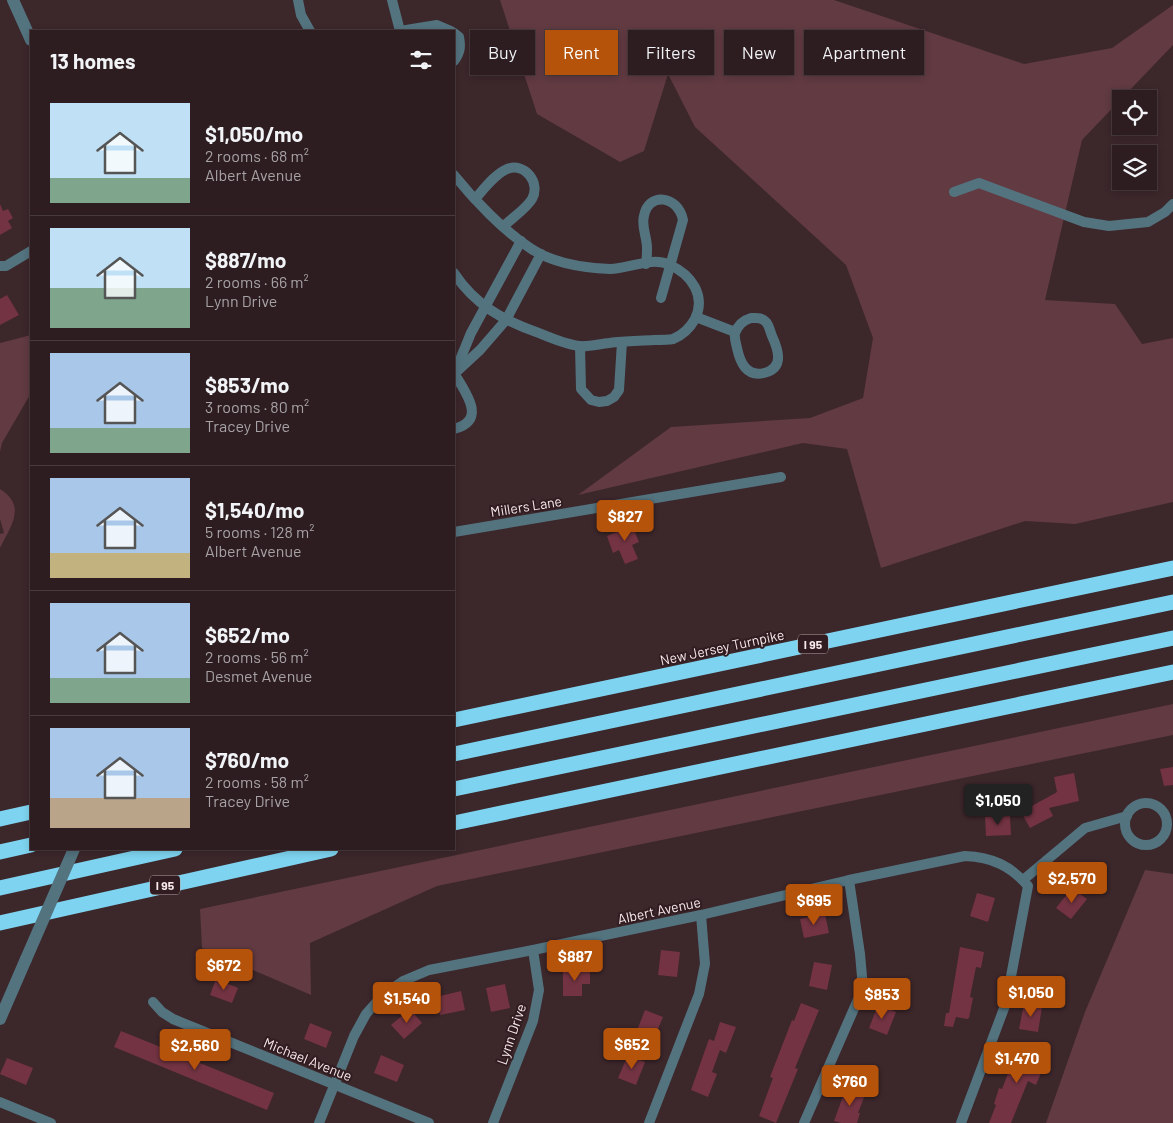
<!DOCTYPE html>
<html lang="en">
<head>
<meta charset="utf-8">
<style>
  :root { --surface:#2d1d20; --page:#392a2d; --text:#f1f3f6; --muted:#a7a2a5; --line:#483b3e; --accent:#b45309 }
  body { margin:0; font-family:Barlow,sans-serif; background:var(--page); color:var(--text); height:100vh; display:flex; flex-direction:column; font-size:19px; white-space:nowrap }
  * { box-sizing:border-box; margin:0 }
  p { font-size:16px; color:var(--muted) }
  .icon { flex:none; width:28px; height:28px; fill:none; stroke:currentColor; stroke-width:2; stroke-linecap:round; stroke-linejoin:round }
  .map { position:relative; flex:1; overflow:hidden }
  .drawer { position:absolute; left:30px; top:30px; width:425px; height:820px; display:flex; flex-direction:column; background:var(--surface); border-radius:0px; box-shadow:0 2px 8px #0003,0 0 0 1px var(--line) }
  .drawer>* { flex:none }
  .guide { position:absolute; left:470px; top:30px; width:475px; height:45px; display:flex; gap:10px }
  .controls { position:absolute; left:1112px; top:90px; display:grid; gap:10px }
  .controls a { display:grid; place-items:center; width:45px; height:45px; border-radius:0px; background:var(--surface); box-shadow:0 2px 8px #0003,0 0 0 1px var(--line); font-size:25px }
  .price { position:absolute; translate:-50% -42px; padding:0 11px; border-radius:5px; background:var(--accent); color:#fff; font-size:16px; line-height:32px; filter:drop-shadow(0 1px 2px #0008) }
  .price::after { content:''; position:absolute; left:50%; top:30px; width:15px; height:11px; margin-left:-8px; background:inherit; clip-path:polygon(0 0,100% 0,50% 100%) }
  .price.current { background:#222; color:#fff }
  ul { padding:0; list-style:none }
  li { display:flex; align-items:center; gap:15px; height:125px; padding:0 20px }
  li+li { border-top:1px solid var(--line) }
  li span { display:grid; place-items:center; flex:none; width:140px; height:100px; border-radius:0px; color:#555 }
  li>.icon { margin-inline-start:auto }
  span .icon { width:60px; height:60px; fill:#fffc; stroke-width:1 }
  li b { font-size:21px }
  h2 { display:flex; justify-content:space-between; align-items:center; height:60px; padding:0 20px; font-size:21px }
  .chip { padding:0 18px; border-radius:0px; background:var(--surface); box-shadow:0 2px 8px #0003,0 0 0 1px var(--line); font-size:18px; line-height:45px }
  .chip.current { background:var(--accent); color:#fff }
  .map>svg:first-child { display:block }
  .green { fill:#613a42 }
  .building { fill:#733342 }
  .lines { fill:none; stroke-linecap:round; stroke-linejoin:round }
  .minor { stroke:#53737f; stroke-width:10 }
  .tertiary { stroke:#53737f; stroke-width:12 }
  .motorway { stroke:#7ed4f0; stroke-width:15 }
  .tertiary-bridge { stroke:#53737f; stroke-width:12 }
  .labels { text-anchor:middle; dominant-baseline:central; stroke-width:4; stroke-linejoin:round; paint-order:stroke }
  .shield { fill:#311d21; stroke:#bcabae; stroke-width:1 }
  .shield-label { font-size:12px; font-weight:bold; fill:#f7e8eb }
  .street-label { font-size:14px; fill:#f7e8eb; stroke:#311d21 }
</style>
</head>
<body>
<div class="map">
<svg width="1173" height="1123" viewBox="0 0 1173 1123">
  <rect width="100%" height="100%" fill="#3c272b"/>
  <g class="green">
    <polygon points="500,0 834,0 1024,64 1112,48 1173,5 1173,45 1082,140 1045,300 1115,304 1142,344 1173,338 1173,502 1075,524 1025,521 881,568 847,449 803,443 578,495 671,427 810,418 863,398 873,338 846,265 695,127 668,74 644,151 620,162 537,114"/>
    <polygon points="31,335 31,393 2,443 0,452 0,343"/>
    <path d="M0,489C27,506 11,526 0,548V534L4,533L0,519Z"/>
    <polygon points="1173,704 1173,735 437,886 310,943 311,995 202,948 200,909"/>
    <polygon points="1145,870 1173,874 1173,1123 1046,1123 1085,1012"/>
  </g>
  <g class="building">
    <polygon points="0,204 3,211 8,209 13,218 8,221 12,228 0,235"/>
    <polygon points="7,295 19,315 0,325 0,299"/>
    <polygon points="630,520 639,542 632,545 638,559 625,564 619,550 613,553 607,536 620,531 618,525"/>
    <polygon points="1173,767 1173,785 1164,786 1160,769"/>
    <polygon points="1074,773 1079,801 1049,808 1053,816 1030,828 1021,812 1057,792 1054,777"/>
    <polygon points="1010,816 1011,835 986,836 985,817"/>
    <polygon points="1072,888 1087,899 1071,919 1056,908"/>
    <polygon points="977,893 995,898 988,922 970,916"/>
    <polygon points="825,914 829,933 804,938 800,919"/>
    <polygon points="960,947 984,952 981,968 976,967 970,997 973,998 969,1018 967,1019 956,1017 953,1027 944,1026 946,1013 949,1013"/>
    <polygon points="661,950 680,952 677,977 658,975"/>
    <polygon points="814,962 832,965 827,990 809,986"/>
    <polygon points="563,971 590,971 590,984 582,984 582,996 563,996"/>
    <polygon points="216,979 238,988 232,1003 210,995"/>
    <polygon points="505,984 510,1008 491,1012 486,988"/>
    <polygon points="461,991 465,1010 440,1015 436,997"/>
    <polygon points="801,1003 819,1010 795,1068 798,1069 776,1123 759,1116 773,1078 770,1077 792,1020 794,1021"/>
    <polygon points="1024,1004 1042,1007 1038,1032 1019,1029"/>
    <polygon points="878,1005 896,1012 887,1035 869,1028"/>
    <polygon points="410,1009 422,1023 404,1039 391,1025"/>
    <polygon points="645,1010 663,1017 653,1041 636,1033"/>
    <polygon points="720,1022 736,1027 726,1053 720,1050 712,1072 717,1074 708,1097 691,1090 709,1039 714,1041"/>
    <polygon points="310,1023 332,1032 326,1048 304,1039"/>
    <polygon points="121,1031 274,1093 267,1110 114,1047"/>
    <polygon points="1018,1048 1033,1053 1034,1050 1048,1056 1036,1085 1028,1081 1011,1123 989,1123 996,1105 994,1104 999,1088 1002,1089"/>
    <polygon points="381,1055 404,1065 397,1082 374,1073"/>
    <polygon points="628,1055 645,1062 636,1085 618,1078"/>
    <polygon points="7,1058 33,1068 26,1085 0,1074"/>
    <polygon points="846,1088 865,1095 858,1113 860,1113 857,1123 841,1123 834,1121"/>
  </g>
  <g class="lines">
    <g class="minor">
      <polyline points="298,0 301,15 310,31"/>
      <polyline points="392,0 400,31"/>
      <polyline points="400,31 437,25 451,31"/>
      <path d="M454,33L459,37C461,47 460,53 454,61"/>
      <path d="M454,175C474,200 503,230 530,248C552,263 584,268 610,269C629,269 652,256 670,265C692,275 706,296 695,319C690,328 683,335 673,339C668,340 660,340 654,340C639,341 624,341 609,343C599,344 588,347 579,346C565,344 551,338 539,333C504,321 475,305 454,273"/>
      <polyline points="954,192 979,183 1084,222 1109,226 1148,222 1165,212 1173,204"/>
      <path d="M475,199C484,189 495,174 507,169C525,162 541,183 532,199C526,209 512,218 504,226"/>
      <path d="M646,264C647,258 647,253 647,248C647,237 641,226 644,216C648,192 678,195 683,220L661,298"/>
      <polyline points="0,266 6,266 31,251"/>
      <polyline points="696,317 735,332"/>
      <path d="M751,318C757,318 761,317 766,322C769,325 770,331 772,336C778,349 785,368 764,373C746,377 740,362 737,348C736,343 734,338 735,333C738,325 744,320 751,318Z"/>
      <polyline points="580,346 581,389 591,400 599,402 607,401 614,397 619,390 622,342"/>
      <polyline points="455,372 471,333 521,241"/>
      <path d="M454,373C465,392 488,420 454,429"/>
      <polyline points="454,374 480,350 506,320 541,254"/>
      <polyline points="454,532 781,477"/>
      <circle cx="1146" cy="824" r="21"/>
      <polyline points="1023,880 1085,828 1127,816"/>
      <polyline points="153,1002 162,1012 173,1019 429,1123"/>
      <polyline points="0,1102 51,1123"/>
      <path d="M319,1123L354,1036L366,1014L382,996L403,981L429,970L533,950L701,915L849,880L965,856C992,857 1011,866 1028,886L1006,1003L961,1123"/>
      <polyline points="493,1123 533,1021 539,990 533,950"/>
      <polyline points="649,1123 699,994 705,964 701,915"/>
      <polyline points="804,1123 863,988 860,954 849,880"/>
    </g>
    <g class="tertiary">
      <polyline points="13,0 31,40"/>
      <polyline points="0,1019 26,959"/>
    </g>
    <g class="motorway">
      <polyline points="454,720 1173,568"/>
      <polyline points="454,754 1173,602"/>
      <polyline points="454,789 1173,638"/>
      <polyline points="0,819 31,812"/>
      <polyline points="454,823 1173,672"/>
      <polyline points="0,852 31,845"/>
      <polyline points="0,888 175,849"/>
      <polyline points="0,923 331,849"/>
    </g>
    <polyline class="tertiary-bridge" points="26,959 74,849"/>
  </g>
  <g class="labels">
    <g class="shield">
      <rect x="798" y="634.5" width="30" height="19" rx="4"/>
      <rect x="150" y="875.5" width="30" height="19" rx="4"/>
    </g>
    <g class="shield-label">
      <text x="813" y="644">I 95</text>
      <text x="165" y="885">I 95</text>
    </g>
    <g class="street-label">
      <text transform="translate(526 506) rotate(-9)">Millers Lane</text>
      <text transform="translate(722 647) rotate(-12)">New Jersey Turnpike</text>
      <text transform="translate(659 910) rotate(-12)">Albert Avenue</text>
      <text transform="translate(511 1034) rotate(-71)">Lynn Drive</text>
      <text transform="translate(308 1059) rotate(22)">Michael Avenue</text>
    </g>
  </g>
</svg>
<div class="controls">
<a><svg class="icon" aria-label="locate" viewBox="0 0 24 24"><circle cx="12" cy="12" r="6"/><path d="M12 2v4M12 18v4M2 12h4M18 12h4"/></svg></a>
<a><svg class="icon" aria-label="layers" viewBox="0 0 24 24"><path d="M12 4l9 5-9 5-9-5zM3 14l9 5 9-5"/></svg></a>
</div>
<b class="price" style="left:625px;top:542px">$827</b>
<b class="price current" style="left:998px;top:826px">$1,050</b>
<b class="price" style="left:1072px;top:904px">$2,570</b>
<b class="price" style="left:814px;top:926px">$695</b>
<b class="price" style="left:575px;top:982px">$887</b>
<b class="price" style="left:224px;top:991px">$672</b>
<b class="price" style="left:1031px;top:1018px">$1,050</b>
<b class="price" style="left:882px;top:1020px">$853</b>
<b class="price" style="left:407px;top:1024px">$1,540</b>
<b class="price" style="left:632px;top:1070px">$652</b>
<b class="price" style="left:195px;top:1071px">$2,560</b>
<b class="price" style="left:1017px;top:1084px">$1,470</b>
<b class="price" style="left:850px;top:1107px">$760</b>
<div class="guide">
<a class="chip">Buy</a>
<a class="chip current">Rent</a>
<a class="chip">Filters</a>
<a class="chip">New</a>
<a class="chip">Apartment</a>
</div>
<section class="drawer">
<h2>13 homes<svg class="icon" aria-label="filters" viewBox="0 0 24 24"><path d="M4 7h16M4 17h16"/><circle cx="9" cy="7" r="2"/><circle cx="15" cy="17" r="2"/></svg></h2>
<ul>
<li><span style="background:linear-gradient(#bfe0f5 75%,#7fa58c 0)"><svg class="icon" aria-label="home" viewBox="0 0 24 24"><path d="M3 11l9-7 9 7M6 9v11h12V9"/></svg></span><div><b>$1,050/mo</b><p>2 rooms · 68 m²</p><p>Albert Avenue</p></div></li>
<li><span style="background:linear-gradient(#bfe0f5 60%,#7fa58c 0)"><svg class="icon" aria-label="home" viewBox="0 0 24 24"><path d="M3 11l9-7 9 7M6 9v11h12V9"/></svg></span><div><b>$887/mo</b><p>2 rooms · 66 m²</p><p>Lynn Drive</p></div></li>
<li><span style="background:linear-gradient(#a9c7e8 75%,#7fa58c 0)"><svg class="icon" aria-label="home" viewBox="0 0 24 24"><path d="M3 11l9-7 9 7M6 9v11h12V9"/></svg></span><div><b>$853/mo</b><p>3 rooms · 80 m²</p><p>Tracey Drive</p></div></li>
<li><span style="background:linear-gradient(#a9c7e8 75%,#c2b280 0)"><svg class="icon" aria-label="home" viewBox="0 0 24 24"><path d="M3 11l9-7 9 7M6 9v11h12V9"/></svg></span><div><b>$1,540/mo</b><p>5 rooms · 128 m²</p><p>Albert Avenue</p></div></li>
<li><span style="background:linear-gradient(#a9c7e8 75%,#7fa58c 0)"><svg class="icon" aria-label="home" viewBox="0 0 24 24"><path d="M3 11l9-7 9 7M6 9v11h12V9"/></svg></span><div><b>$652/mo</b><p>2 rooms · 56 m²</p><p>Desmet Avenue</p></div></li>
<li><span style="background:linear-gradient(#a9c7e8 70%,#b9a48a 0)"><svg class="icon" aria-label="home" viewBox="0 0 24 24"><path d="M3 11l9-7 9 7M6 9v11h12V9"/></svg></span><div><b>$760/mo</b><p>2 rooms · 58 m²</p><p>Tracey Drive</p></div></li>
</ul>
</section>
</div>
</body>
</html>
